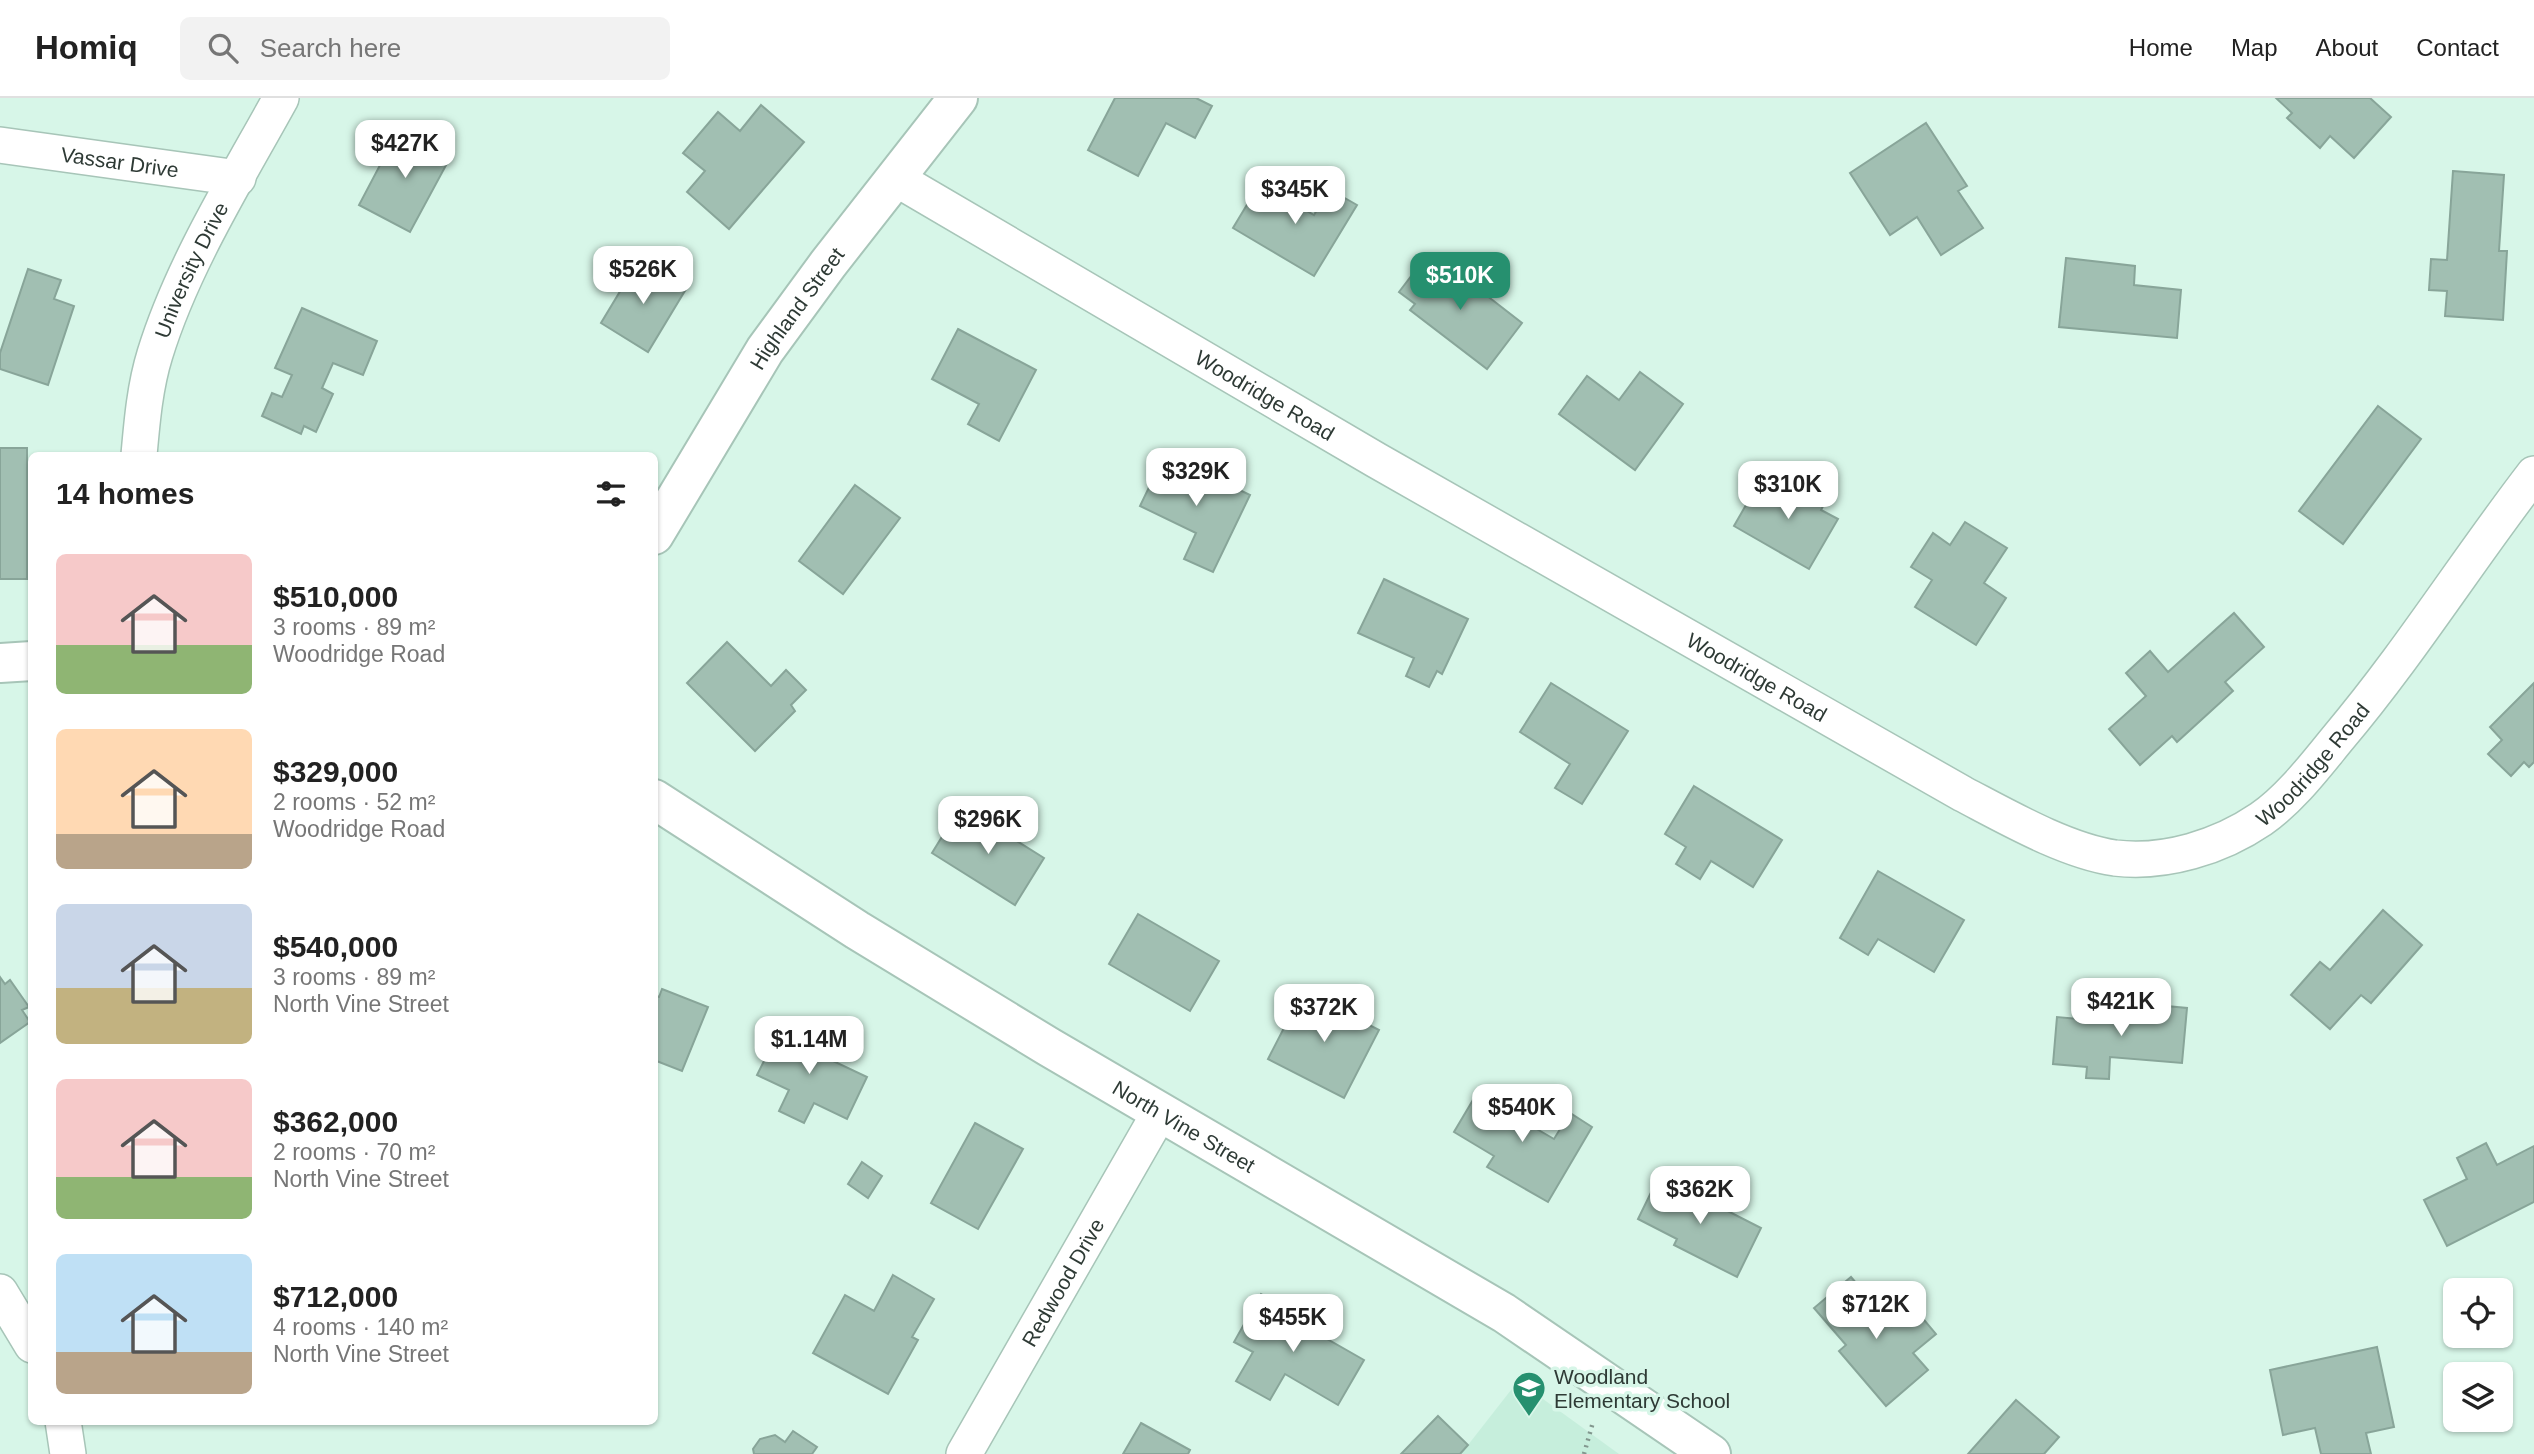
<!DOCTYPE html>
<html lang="en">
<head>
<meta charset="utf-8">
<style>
  :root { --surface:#fff; --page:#f2f2f2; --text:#222; --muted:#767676; --line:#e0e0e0; --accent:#26906f }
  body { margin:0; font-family:Helvetica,sans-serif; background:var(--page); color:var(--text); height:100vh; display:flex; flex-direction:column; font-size:26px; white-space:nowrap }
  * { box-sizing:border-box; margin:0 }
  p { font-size:23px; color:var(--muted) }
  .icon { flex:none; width:38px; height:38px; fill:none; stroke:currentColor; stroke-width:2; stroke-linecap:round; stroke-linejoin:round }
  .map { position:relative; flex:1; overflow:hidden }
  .side { position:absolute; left:28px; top:354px; width:630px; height:973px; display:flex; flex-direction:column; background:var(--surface); border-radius:10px; box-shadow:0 2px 5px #0004 }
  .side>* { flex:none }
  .controls { position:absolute; left:2443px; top:1180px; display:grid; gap:14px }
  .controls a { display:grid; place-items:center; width:70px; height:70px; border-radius:10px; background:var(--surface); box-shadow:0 2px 5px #0004; font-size:35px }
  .price { position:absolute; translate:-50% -60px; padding:0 16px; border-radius:14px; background:#fff; color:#222; font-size:23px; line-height:46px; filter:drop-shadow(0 2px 4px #0008) }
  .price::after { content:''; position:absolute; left:50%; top:42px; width:21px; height:16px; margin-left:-10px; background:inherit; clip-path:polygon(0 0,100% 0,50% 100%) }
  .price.active { background:var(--accent); color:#fff }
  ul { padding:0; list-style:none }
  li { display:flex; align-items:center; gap:21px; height:175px; padding:0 28px }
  li span { display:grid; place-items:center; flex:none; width:196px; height:140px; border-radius:10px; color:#555 }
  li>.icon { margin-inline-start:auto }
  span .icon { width:84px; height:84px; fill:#fffc; stroke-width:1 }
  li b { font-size:30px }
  h2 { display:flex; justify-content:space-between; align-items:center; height:84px; padding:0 28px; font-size:30px }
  header { display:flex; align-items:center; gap:42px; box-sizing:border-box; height:98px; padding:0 35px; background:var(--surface); border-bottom:2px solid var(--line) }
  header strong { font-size:33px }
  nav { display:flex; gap:38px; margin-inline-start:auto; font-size:24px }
  .search { width:490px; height:63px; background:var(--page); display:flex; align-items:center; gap:18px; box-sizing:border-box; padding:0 24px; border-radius:10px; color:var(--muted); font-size:26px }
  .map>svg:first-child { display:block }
  .built { fill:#c6eedc }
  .building { fill:#a1bfb2; stroke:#88a599; stroke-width:2 }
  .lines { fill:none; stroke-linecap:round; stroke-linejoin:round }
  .street-casing { stroke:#a7c5b8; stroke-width:38 }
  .secondary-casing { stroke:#a7c5b8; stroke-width:42 }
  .path { stroke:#82978e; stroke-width:4.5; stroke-dasharray:2 5; stroke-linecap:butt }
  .street { stroke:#fff; stroke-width:35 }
  .secondary { stroke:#fff; stroke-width:38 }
  .labels { text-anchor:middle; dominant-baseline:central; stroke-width:7; stroke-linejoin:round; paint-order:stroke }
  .street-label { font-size:21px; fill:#2e3a35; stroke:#d7f6e8 }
  .poi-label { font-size:21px; fill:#2e3a35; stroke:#d7f6e8; text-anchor:start }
</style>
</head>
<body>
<header>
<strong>Homiq</strong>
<div class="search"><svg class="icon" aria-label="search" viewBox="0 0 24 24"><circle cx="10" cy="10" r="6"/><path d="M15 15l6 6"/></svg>Search here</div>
<nav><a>Home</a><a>Map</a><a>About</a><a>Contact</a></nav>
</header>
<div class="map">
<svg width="2534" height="1356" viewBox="0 0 2534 1356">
  <rect width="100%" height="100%" fill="#d7f6e8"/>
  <polygon class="built" points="1518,1283 1619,1356 1461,1356"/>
  <g class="building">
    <polygon points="1115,0 1196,0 1212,8 1195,40 1166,25 1138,78 1088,52"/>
    <polygon points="2276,0 2370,0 2391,19 2354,60 2330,38 2320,50 2287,20 2292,15"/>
    <polygon points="761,7 804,44 729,131 687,94 705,73 683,55 718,14 740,33"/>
    <polygon points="1926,25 1967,88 1958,93 1983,130 1941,157 1917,119 1890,137 1850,75"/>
    <polygon points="399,31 451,58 410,134 359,107"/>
    <polygon points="2453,73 2504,77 2499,153 2507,153 2503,222 2445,218 2447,193 2429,192 2431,161 2447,162"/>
    <polygon points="1260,85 1314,117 1329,91 1357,107 1314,178 1233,130"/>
    <polygon points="1425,160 1440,172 1446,166 1522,225 1487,271 1410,212 1415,206 1399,194"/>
    <polygon points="2066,160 2135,168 2134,187 2181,192 2177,240 2059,229"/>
    <polygon points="639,162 686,191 648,254 601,225"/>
    <polygon points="28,171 61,182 54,201 74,208 48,287 0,271 0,255"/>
    <polygon points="302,210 377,243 363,277 333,265 322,290 333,296 316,334 304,328 301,336 262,318 272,295 282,299 292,277 275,270"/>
    <polygon points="958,231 1036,272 999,343 968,326 979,306 932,281"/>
    <polygon points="1640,274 1683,306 1635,372 1559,316 1587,278 1619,302"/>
    <polygon points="2378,308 2421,341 2343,446 2299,413"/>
    <rect x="0" y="350" width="27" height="131"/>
    <polygon points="1165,356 1250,397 1213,474 1184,461 1196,435 1140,408"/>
    <polygon points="1762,379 1799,401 1809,383 1830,395 1821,412 1838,421 1809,471 1734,428"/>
    <polygon points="855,387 900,420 843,496 799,463"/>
    <polygon points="1965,424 2007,450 1984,485 2006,500 1976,547 1915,509 1932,482 1911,469 1933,435 1950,447"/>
    <polygon points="1384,481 1468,521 1442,576 1437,573 1429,589 1406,578 1414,560 1358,535"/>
    <polygon points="2234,515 2264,549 2225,584 2233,593 2177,644 2172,638 2140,667 2109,631 2146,598 2126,575 2150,553 2168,574"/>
    <polygon points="727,544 771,588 786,572 806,592 791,607 795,613 755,653 687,585"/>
    <polygon points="1551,585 1628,633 1582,706 1555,690 1570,666 1520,634"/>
    <polygon points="2534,585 2534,664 2529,669 2524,664 2511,678 2488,656 2502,642 2490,629"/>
    <polygon points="1694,688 1782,742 1753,789 1711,763 1700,781 1676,766 1686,749 1665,736"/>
    <polygon points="961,708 1044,760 1015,807 932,755"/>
    <polygon points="1878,773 1964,822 1934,874 1878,841 1868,857 1840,840"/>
    <polygon points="2383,812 2422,847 2371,905 2361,897 2330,931 2291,897 2320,864 2330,872"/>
    <polygon points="1138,816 1219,863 1190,913 1109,866"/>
    <polygon points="0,879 5,886 10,882 29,909 22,912 30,924 0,945"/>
    <polygon points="662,891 708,909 682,973 654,962 654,897 659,899"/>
    <polygon points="1303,893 1379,932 1344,1000 1268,961"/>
    <polygon points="2112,903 2187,910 2182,965 2110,959 2109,981 2086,980 2087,969 2053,966 2057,919 2110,924"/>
    <polygon points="784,923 821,941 814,954 867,979 847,1021 814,1005 804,1025 779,1013 789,992 757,977"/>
    <polygon points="1480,990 1519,1013 1516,1019 1554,1041 1570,1015 1592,1029 1548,1104 1487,1069 1494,1058 1454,1034"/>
    <polygon points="975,1025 1023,1051 978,1131 931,1105"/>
    <polygon points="2486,1045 2497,1067 2534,1048 2534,1104 2447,1148 2424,1102 2467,1081 2457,1060"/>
    <polygon points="862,1064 882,1078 868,1100 848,1086"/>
    <polygon points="1659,1078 1761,1130 1737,1179 1674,1147 1677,1141 1638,1121"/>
    <polygon points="893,1177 934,1201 912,1239 918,1242 888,1296 813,1255 845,1197 874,1213"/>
    <polygon points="1851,1179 1892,1228 1914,1210 1936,1236 1913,1255 1928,1272 1886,1308 1839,1253 1846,1247 1814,1210"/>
    <polygon points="1261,1196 1325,1232 1322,1238 1364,1262 1338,1307 1285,1276 1270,1302 1236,1283 1253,1254 1234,1244"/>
    <polygon points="2377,1249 2394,1329 2366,1335 2371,1356 2321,1356 2315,1330 2283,1337 2270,1272"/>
    <polygon points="2016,1302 2059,1339 2044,1356 1968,1356"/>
    <polygon points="1438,1318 1468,1347 1460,1356 1401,1356"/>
    <polygon points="1141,1325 1190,1352 1188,1356 1123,1356"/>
    <polygon points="793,1333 817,1349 812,1356 754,1356 753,1351 760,1341 775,1337 785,1344"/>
  </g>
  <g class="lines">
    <defs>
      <g id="street">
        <path id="s1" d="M0,47L238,80"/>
        <path id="s2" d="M895,80L1376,362L1963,696C2007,719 2066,753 2115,760C2165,766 2220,749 2261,721C2291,700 2315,668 2338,640C2409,556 2467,463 2534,376"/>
        <path id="s3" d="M139,357C142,323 145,288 155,256C182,168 237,80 281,0"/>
        <polyline points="0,1194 32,1247"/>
        <polyline points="63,1323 68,1356"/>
        <path id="s4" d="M964,1356L1160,1014"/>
      </g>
      <g id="secondary">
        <path id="s5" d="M654,437L765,252L828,166L958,0"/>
        <polyline points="0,565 32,563"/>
        <path id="s6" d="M654,701L857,832L1049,949L1504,1215L1711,1356"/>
      </g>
    </defs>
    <use href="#street" class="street-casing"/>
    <use href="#secondary" class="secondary-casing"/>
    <polyline class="path" points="1584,1356 1593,1324"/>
    <use href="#street" class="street"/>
    <use href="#secondary" class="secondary"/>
  </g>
  <defs>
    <symbol id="school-pin" viewBox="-11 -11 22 30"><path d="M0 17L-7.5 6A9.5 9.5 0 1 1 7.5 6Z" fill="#26906f" stroke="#d7f6e8"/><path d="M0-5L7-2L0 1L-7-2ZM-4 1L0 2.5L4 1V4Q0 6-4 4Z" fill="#fff"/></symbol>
  </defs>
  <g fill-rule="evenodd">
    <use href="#school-pin" x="1510" y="1271" width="38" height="52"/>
  </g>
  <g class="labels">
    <g class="street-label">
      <text stroke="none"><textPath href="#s1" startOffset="121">Vassar Drive</textPath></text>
      <text stroke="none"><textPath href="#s3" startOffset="194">University Drive</textPath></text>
      <text stroke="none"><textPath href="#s5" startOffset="268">Highland Street</textPath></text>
      <text stroke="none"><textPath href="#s2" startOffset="429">Woodridge Road</textPath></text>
      <text stroke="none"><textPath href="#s2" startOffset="996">Woodridge Road</textPath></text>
      <text stroke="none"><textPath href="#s2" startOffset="1628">Woodridge Road</textPath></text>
      <text stroke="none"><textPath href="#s6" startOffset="623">North Vine Street</textPath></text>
      <text stroke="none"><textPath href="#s4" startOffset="198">Redwood Drive</textPath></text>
    </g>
    <g class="poi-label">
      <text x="1554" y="1278">Woodland<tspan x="1554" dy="24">Elementary School</tspan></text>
    </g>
  </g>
</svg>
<div class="controls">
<a><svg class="icon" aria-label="locate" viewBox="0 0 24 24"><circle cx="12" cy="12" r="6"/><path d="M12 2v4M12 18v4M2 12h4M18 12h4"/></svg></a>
<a><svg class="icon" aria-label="layers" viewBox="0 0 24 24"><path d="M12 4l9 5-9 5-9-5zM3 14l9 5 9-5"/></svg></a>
</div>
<b class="price" style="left:405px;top:82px">$427K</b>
<b class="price" style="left:1295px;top:128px">$345K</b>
<b class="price" style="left:643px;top:208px">$526K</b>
<b class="price active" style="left:1460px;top:214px">$510K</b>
<b class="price" style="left:1196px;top:410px">$329K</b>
<b class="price" style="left:1788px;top:423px">$310K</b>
<b class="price" style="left:988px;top:758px">$296K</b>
<b class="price" style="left:2121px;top:940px">$421K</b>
<b class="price" style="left:1324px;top:946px">$372K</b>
<b class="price" style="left:809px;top:978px">$1.14M</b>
<b class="price" style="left:1522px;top:1046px">$540K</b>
<b class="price" style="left:1700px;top:1128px">$362K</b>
<b class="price" style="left:1876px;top:1243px">$712K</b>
<b class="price" style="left:1293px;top:1256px">$455K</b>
<section class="side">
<h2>14 homes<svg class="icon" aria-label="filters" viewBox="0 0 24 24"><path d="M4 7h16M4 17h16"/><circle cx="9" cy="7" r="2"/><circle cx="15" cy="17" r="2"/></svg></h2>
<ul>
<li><span style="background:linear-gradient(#f6c9c9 65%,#8fb573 0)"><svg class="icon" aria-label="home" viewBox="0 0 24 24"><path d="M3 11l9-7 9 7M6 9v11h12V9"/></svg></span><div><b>$510,000</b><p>3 rooms · 89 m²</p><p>Woodridge Road</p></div></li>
<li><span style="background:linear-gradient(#ffd9b3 75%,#b9a48a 0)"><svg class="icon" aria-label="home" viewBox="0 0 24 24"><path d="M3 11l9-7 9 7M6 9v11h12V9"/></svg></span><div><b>$329,000</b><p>2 rooms · 52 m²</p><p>Woodridge Road</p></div></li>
<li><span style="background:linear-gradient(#c9d6e8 60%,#c2b280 0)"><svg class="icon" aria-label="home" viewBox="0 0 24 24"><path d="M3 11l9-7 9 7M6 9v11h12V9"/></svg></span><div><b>$540,000</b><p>3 rooms · 89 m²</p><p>North Vine Street</p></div></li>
<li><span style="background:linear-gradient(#f6c9c9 70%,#8fb573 0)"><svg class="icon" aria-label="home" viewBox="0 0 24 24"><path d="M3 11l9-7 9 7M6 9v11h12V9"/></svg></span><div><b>$362,000</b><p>2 rooms · 70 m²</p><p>North Vine Street</p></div></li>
<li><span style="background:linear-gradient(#bfe0f5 70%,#b9a48a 0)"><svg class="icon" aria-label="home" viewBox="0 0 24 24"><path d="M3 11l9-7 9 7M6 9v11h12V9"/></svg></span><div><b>$712,000</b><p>4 rooms · 140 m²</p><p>North Vine Street</p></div></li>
</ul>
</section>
</div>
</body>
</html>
